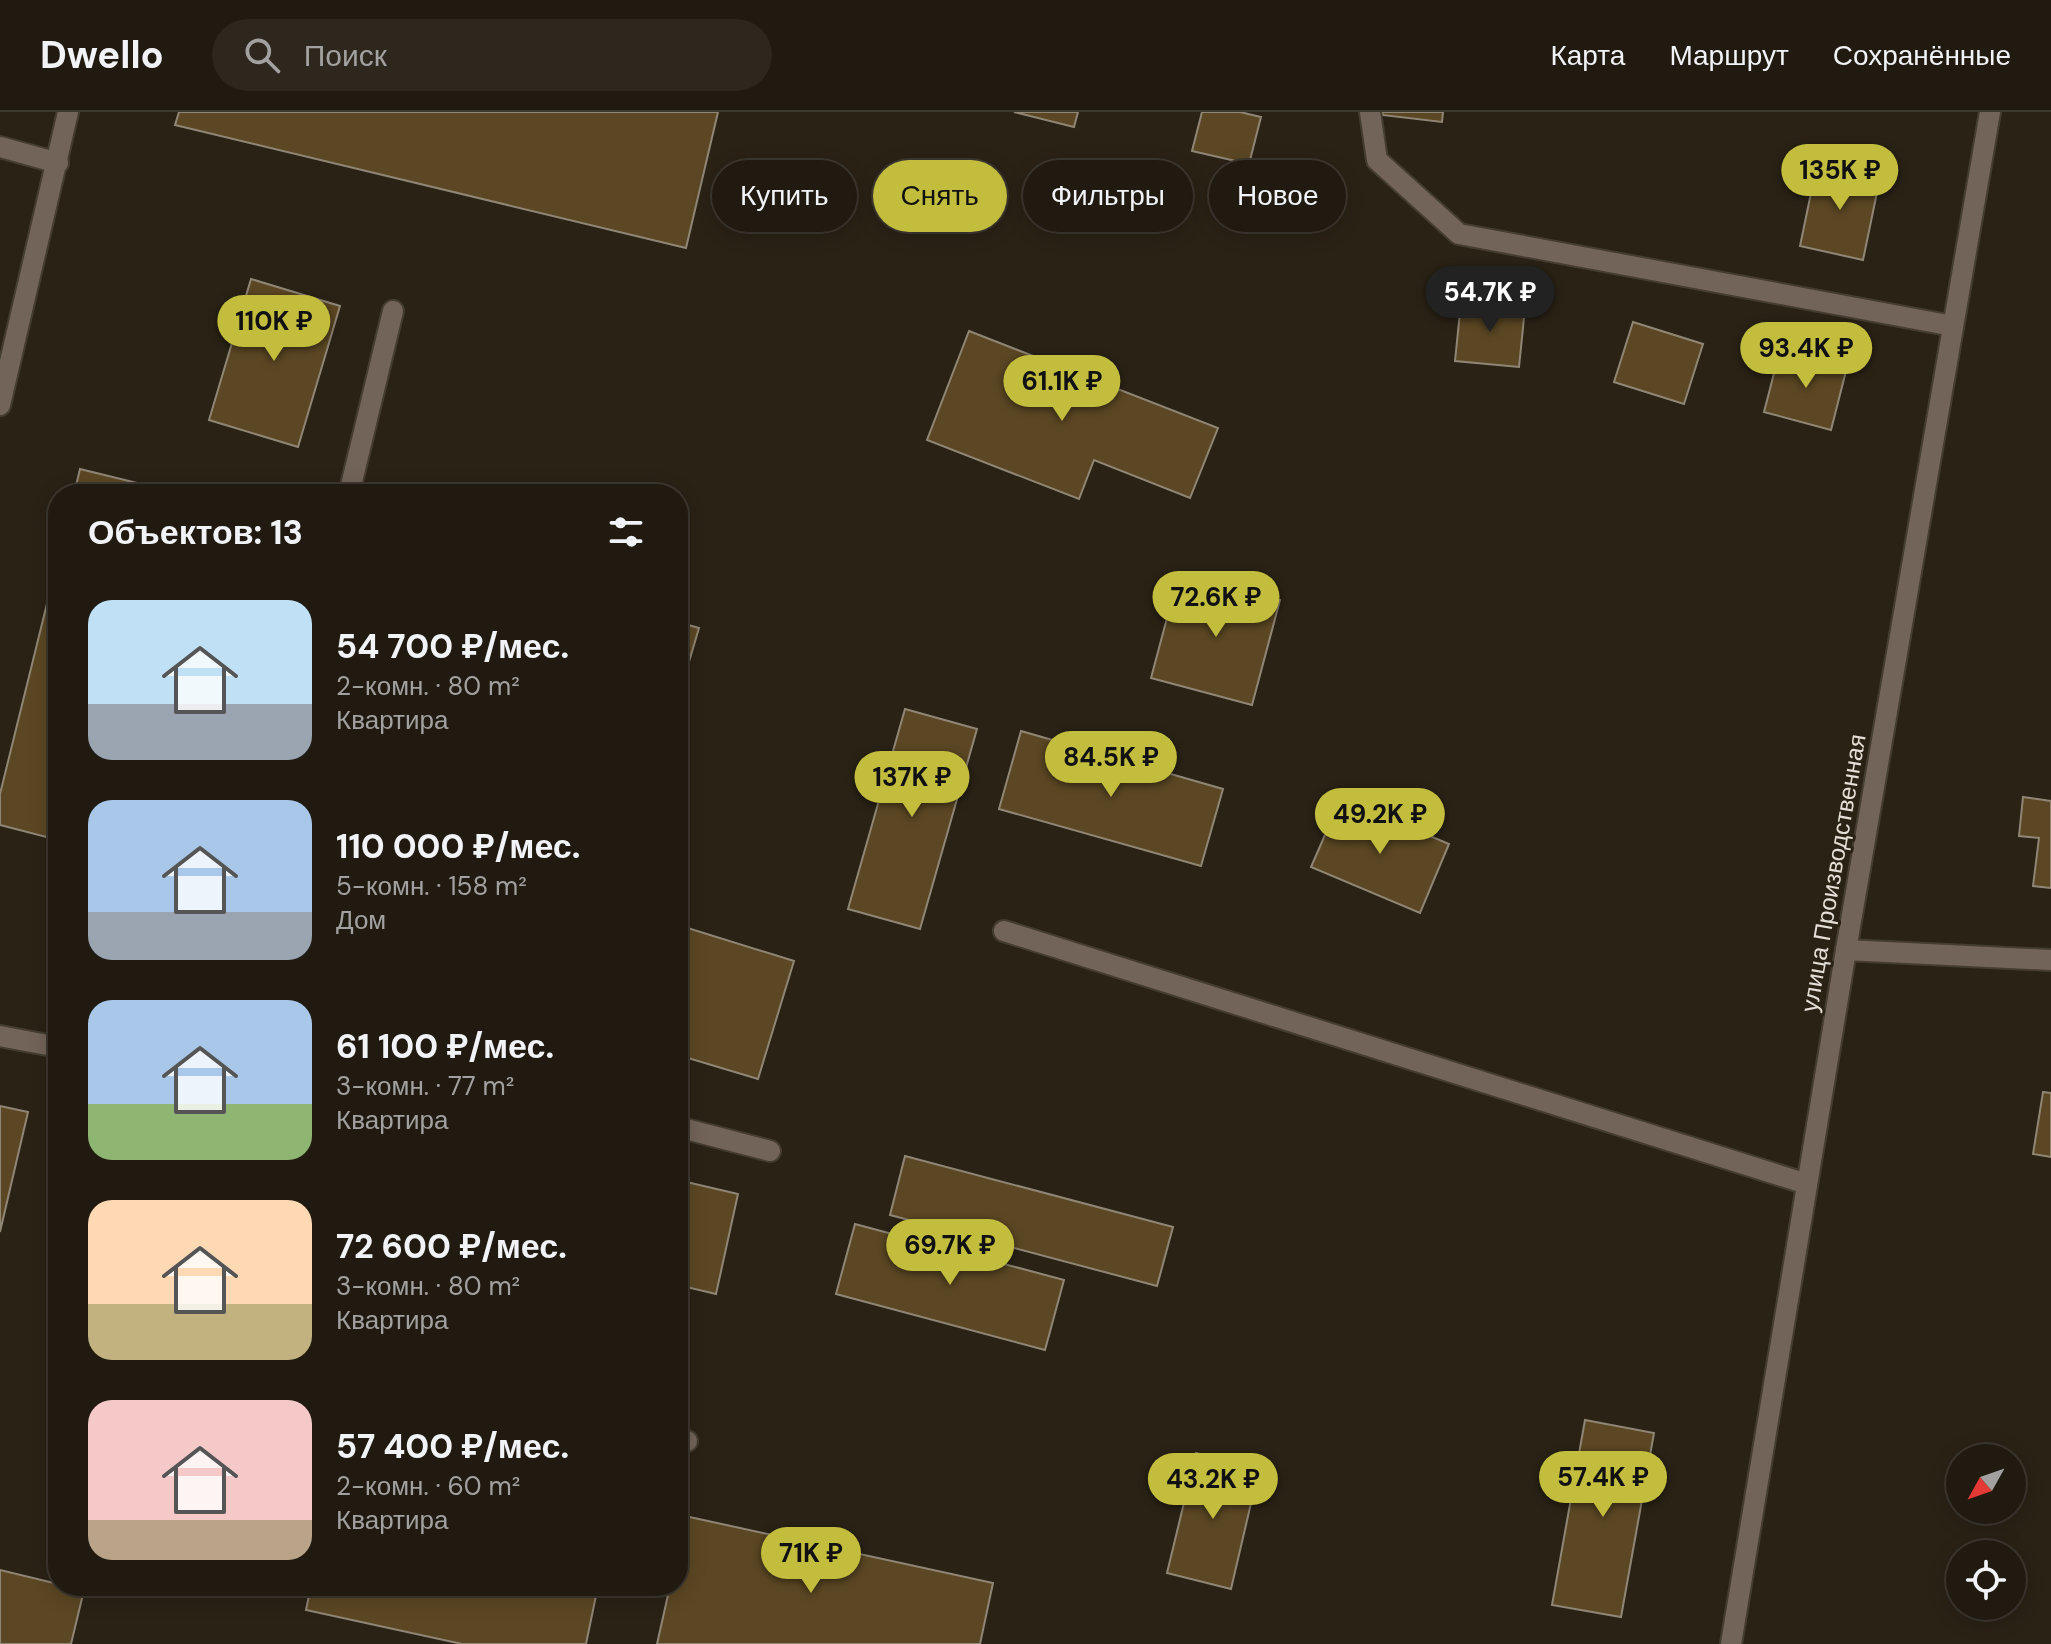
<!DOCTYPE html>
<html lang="ru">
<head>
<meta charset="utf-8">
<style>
  :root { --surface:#201a10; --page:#2d271e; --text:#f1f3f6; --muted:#a2a19f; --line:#3d3830; --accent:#c3bd3e }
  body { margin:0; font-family:"DM Sans",sans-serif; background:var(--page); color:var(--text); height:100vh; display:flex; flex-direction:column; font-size:30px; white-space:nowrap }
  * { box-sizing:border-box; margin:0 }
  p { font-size:26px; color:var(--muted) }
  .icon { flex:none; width:44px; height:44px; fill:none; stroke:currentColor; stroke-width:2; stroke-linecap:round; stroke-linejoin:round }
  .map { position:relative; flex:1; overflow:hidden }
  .sheet { position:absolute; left:48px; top:372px; width:640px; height:1112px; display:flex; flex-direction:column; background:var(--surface); border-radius:32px; box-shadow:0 4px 20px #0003,0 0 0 2px var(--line) }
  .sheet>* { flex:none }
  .top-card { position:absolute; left:712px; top:48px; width:760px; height:72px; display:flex; gap:16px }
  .needle { width:52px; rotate:230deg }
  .controls { position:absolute; left:1946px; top:1332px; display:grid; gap:16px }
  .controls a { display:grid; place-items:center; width:80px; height:80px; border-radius:50%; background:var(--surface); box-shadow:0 4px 20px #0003,0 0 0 2px var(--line); font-size:40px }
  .price { position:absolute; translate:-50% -68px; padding:0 18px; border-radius:28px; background:var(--accent); color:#111; font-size:26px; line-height:52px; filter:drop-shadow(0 2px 4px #0008) }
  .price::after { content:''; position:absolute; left:50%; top:48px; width:24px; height:18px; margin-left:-12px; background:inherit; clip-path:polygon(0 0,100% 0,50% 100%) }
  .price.on { background:#222; color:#fff }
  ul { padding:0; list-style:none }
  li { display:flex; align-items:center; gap:24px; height:200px; padding:0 40px }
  li span { display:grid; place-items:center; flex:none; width:224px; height:160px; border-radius:24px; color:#555 }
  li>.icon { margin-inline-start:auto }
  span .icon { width:96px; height:96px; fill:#fffc; stroke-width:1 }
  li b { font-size:34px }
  h2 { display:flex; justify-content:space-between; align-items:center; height:96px; padding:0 40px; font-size:34px }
  .pill { padding:0 28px; border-radius:36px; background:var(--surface); box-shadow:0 4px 20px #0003,0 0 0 2px var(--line); font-size:28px; line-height:72px }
  .pill.on { background:var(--accent); color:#111 }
  header { display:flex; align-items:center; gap:48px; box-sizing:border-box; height:112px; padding:0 40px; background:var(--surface); border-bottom:2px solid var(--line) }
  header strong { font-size:38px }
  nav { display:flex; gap:44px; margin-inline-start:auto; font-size:28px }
  .search { width:560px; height:72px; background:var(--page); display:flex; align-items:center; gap:20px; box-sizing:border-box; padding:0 28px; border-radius:44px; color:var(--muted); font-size:30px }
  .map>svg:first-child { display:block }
  .building { fill:#5b4723; stroke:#908676; stroke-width:2 }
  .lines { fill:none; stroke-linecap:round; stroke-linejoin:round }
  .lane-casing { stroke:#443d30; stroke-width:24 }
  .street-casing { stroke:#443d30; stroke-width:24 }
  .lane { stroke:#726458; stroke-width:20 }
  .street { stroke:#726458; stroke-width:20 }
  .labels { text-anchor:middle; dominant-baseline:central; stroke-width:6; stroke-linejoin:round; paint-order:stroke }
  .street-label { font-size:24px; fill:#e5e0d7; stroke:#2a2215 }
</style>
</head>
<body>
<header>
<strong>Dwello</strong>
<div class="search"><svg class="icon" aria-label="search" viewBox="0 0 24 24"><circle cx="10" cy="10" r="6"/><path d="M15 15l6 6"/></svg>Поиск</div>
<nav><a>Карта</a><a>Маршрут</a><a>Сохранённые</a></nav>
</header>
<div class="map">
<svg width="2051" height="1532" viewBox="0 0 2051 1532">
  <rect width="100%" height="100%" fill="#2a2215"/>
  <g class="building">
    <polygon points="179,0 718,0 686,136 175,13"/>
    <polygon points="1014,0 1078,0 1074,15"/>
    <polygon points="1202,0 1240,0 1261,5 1249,52 1192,39"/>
    <polygon points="1383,0 1443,0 1442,10 1382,3"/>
    <polygon points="1817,52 1880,66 1863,148 1800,134"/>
    <polygon points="251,167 340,194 298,335 209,308"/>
    <polygon points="1461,190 1525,196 1519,255 1455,249"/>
    <polygon points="1633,210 1703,232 1684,292 1614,270"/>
    <polygon points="969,219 1218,316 1190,386 1094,348 1079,387 927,328"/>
    <polygon points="1780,238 1847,255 1831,318 1764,300"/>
    <polygon points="80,357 182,382 74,382"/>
    <polygon points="58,447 58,728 0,713 0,682"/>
    <polygon points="1179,461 1280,488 1252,593 1151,566"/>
    <polygon points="678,510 699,516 678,587"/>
    <polygon points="905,597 977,617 920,817 848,797"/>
    <polygon points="1021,619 1223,677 1201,754 999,697"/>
    <polygon points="2023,685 2051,689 2051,776 2033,774 2039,726 2019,724"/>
    <polygon points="1341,686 1449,732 1420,801 1311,755"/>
    <polygon points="678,813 794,849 758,967 678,943"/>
    <polygon points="2043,980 2051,981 2051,1045 2033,1042"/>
    <polygon points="0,994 28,1000 0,1120"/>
    <polygon points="905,1044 1173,1115 1157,1174 890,1103"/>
    <polygon points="678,1068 738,1082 716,1182 678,1173"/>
    <polygon points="855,1112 1064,1168 1045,1238 836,1182"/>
    <polygon points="1585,1308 1654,1321 1621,1505 1552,1493"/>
    <polygon points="1196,1341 1259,1357 1231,1477 1167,1461"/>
    <polygon points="685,1404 993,1471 980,1532 657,1532 670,1474 678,1474 678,1438"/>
    <polygon points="0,1458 58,1472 58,1474 84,1478 71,1532 0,1532"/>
    <polygon points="311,1474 598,1474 586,1532 462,1532 306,1498"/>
  </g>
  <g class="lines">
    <defs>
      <g id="lane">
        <polyline points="0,35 58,51"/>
        <polyline points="349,382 393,199"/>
        <polyline points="1004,819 1807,1072"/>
        <polyline points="1846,838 2051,848"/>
        <polyline points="0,924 58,935"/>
        <polyline points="678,1015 770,1039"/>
        <polyline points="678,1326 687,1329"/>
      </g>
      <g id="street">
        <polyline points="1370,0 1377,48 1459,122 1953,214"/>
        <polyline points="0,293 68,0"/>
        <polyline points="1731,1532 1846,838 1990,0"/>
      </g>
    </defs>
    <use href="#lane" class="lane-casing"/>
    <use href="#street" class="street-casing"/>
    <use href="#lane" class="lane"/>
    <use href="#street" class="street"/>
  </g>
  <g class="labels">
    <g class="street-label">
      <text transform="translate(1833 761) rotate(-80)">улица Производственная</text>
    </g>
  </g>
</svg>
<div class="controls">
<a><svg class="needle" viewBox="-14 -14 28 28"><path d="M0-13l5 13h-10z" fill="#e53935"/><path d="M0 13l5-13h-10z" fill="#a2a19f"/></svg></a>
<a><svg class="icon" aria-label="locate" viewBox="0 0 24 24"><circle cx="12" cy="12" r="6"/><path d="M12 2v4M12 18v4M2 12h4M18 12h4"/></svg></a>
</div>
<b class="price" style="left:1840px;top:100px">135K ₽</b>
<b class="price on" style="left:1490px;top:222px">54.7K ₽</b>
<b class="price" style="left:274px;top:251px">110K ₽</b>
<b class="price" style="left:1806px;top:278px">93.4K ₽</b>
<b class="price" style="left:1062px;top:311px">61.1K ₽</b>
<b class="price" style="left:1216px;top:527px">72.6K ₽</b>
<b class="price" style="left:1111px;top:687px">84.5K ₽</b>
<b class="price" style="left:912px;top:707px">137K ₽</b>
<b class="price" style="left:1380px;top:744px">49.2K ₽</b>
<b class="price" style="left:950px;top:1175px">69.7K ₽</b>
<b class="price" style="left:1603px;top:1407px">57.4K ₽</b>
<b class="price" style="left:1213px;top:1409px">43.2K ₽</b>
<b class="price" style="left:811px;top:1483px">71K ₽</b>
<div class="top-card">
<a class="pill">Купить</a>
<a class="pill on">Снять</a>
<a class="pill">Фильтры</a>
<a class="pill">Новое</a>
</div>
<section class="sheet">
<h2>Объектов: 13<svg class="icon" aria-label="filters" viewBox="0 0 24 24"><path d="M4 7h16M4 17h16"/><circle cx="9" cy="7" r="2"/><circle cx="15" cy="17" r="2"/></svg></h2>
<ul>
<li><span style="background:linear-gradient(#bfe0f5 65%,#9aa5b1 0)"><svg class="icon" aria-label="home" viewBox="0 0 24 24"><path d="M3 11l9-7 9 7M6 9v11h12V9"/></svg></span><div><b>54 700 ₽/мес.</b><p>2-комн. · 80 m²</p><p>Квартира</p></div></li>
<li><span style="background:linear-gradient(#a9c7e8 70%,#9aa5b1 0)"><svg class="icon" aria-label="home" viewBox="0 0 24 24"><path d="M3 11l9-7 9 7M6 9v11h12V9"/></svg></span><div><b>110 000 ₽/мес.</b><p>5-комн. · 158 m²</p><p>Дом</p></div></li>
<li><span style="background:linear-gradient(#a9c7e8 65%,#8fb573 0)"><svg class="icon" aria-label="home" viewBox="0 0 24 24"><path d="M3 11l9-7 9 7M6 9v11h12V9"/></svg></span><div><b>61 100 ₽/мес.</b><p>3-комн. · 77 m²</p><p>Квартира</p></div></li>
<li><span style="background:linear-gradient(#ffd9b3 65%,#c2b280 0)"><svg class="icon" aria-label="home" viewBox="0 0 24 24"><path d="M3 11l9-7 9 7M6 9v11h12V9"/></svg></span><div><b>72 600 ₽/мес.</b><p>3-комн. · 80 m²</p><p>Квартира</p></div></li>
<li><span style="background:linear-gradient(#f6c9c9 75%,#b9a48a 0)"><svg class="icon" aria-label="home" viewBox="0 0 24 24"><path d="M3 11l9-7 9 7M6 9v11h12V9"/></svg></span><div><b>57 400 ₽/мес.</b><p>2-комн. · 60 m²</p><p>Квартира</p></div></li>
</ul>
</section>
</div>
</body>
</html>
